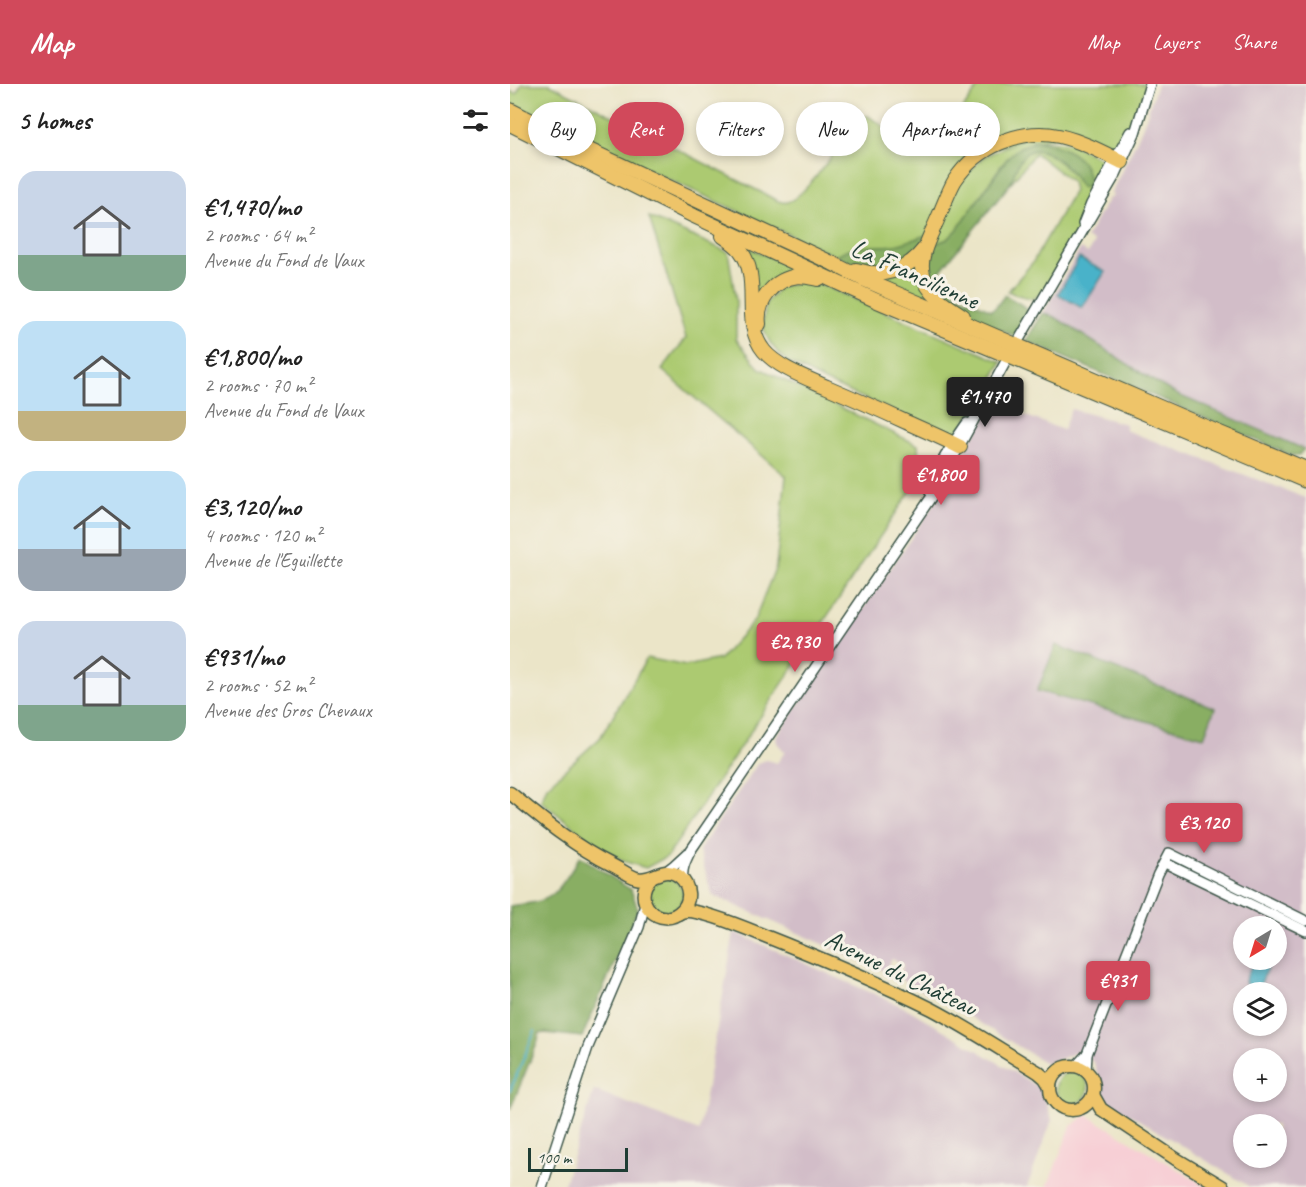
<!DOCTYPE html>
<html lang="en">
<head>
<meta charset="utf-8">
<style>
  :root { --surface:#fff; --page:#f6f6f6; --text:#222; --muted:#767676; --accent:#d1495b }
  body { margin:0; font-family:Caveat,sans-serif; background:var(--page); color:var(--text); height:100vh; display:flex; flex-direction:column; font-size:22px; white-space:nowrap }
  * { box-sizing:border-box; margin:0 }
  p { font-size:20px; color:var(--muted) }
  .icon { flex:none; width:33px; height:33px; fill:none; stroke:currentColor; stroke-width:2; stroke-linecap:round; stroke-linejoin:round }
  .map { position:relative; flex:1; overflow:hidden }
  .panel { display:flex; flex-direction:column; background:var(--surface); width:510px }
  .panel>* { flex:none }
  .banner { position:absolute; left:18px; top:18px; width:570px; height:54px; display:flex; gap:12px }
  .needle { width:39px; rotate:218deg }
  .controls { position:absolute; left:723px; top:832px; display:grid; gap:12px }
  .controls a { display:grid; place-items:center; width:54px; height:54px; border-radius:50%; background:var(--surface); box-shadow:0 3px 9px #0003; font-size:30px }
  .scale { position:absolute; left:18px; bottom:15px; width:100px; box-sizing:border-box; padding-left:6px; border:3px solid #1f3d34; border-top:0; font-size:16px; line-height:21px; white-space:nowrap; color:#1f3d34; -webkit-text-stroke:4px #f7f3e8; paint-order:stroke }
  .price { position:absolute; translate:-50% -51px; padding:0 14px; border-radius:6px; background:var(--accent); color:#fff; font-size:20px; line-height:39px; filter:drop-shadow(0 2px 3px #0008) }
  .price::after { content:''; position:absolute; left:50%; top:36px; width:18px; height:14px; margin-left:-9px; background:inherit; clip-path:polygon(0 0,100% 0,50% 100%) }
  .price.current { background:#222; color:#fff }
  ul { padding:0; list-style:none }
  li { display:flex; align-items:center; gap:18px; height:150px; padding:0 18px }
  li span { display:grid; place-items:center; flex:none; width:168px; height:120px; border-radius:18px; color:#555 }
  li>.icon { margin-inline-start:auto }
  span .icon { width:72px; height:72px; fill:#fffc; stroke-width:1 }
  li b { font-size:26px }
  h2 { display:flex; justify-content:space-between; align-items:center; height:72px; padding:0 18px; font-size:26px }
  .chip { padding:0 21px; border-radius:27px; background:var(--surface); box-shadow:0 3px 9px #0003; font-size:21px; line-height:54px }
  .chip.current { background:var(--accent); color:#fff }
  header { display:flex; align-items:center; gap:36px; box-sizing:border-box; height:84px; padding:0 30px; background:var(--accent); color:#fff }
  header strong { font-size:28px }
  nav { display:flex; gap:33px; margin-inline-start:auto; font-size:21px }
  main { display:flex; flex:1; min-height:0 }
  .map>svg:first-child { display:block }
  .built { fill:#f7cfd5 }
  .industrial { fill:#d2bdc8; fill-rule:evenodd }
  .green { fill:#acca71; stroke:#668452; stroke-width:1.5 }
  .forest { fill:#89ae63; stroke:#54764c; stroke-width:1.5 }
  .water { fill:#4ab2c9; stroke:#34787e; stroke-width:1.5 }
  .lines { fill:none; stroke-linecap:round; stroke-linejoin:round }
  .stream { stroke:#4ab2c9; stroke-width:2 }
  .minor-casing { stroke:#3e564a; stroke-width:12 }
  .major-casing { stroke:#3e564a; stroke-width:15 }
  .highway-casing { stroke:#3e564a; stroke-width:16 }
  .minor { stroke:#fff; stroke-width:9 }
  .major { stroke:#eec469; stroke-width:12 }
  .highway { stroke:#eec469; stroke-width:14 }
  .labels { text-anchor:middle; dominant-baseline:central; stroke-width:6; stroke-linejoin:round; paint-order:stroke }
  .street-label { font-size:26px; fill:#1f3d34; stroke:#f7f3e8 }
</style>
</head>
<body>
<header>
<strong>Map</strong>
<nav><a>Map</a><a>Layers</a><a>Share</a></nav>
</header>
<main>
<section class="panel">
<h2>5 homes<svg class="icon" aria-label="filters" viewBox="0 0 24 24"><path d="M4 7h16M4 17h16"/><circle cx="9" cy="7" r="2"/><circle cx="15" cy="17" r="2"/></svg></h2>
<ul>
<li><span style="background:linear-gradient(#c9d6e8 70%,#7fa58c 0)"><svg class="icon" aria-label="home" viewBox="0 0 24 24"><path d="M3 11l9-7 9 7M6 9v11h12V9"/></svg></span><div><b>€1,470/mo</b><p>2 rooms · 64 m²</p><p>Avenue du Fond de Vaux</p></div></li>
<li><span style="background:linear-gradient(#bfe0f5 75%,#c2b280 0)"><svg class="icon" aria-label="home" viewBox="0 0 24 24"><path d="M3 11l9-7 9 7M6 9v11h12V9"/></svg></span><div><b>€1,800/mo</b><p>2 rooms · 70 m²</p><p>Avenue du Fond de Vaux</p></div></li>
<li><span style="background:linear-gradient(#bfe0f5 65%,#9aa5b1 0)"><svg class="icon" aria-label="home" viewBox="0 0 24 24"><path d="M3 11l9-7 9 7M6 9v11h12V9"/></svg></span><div><b>€3,120/mo</b><p>4 rooms · 120 m²</p><p>Avenue de l'Eguillette</p></div></li>
<li><span style="background:linear-gradient(#c9d6e8 70%,#7fa58c 0)"><svg class="icon" aria-label="home" viewBox="0 0 24 24"><path d="M3 11l9-7 9 7M6 9v11h12V9"/></svg></span><div><b>€931/mo</b><p>2 rooms · 52 m²</p><p>Avenue des Gros Chevaux</p></div></li>
</ul>
</section>
<div class="map">
<svg width="796" height="1103" viewBox="0 0 796 1103">
  <rect width="100%" height="100%" fill="#f7f3e8"/>
  <filter id="ink" filterUnits="userSpaceOnUse"><feTurbulence type="fractalNoise" baseFrequency=".0167" numOctaves="2"/><feDisplacementMap in="SourceGraphic" scale="12" xChannelSelector="R" yChannelSelector="G"/><feConvolveMatrix kernelMatrix="1 2 1 2 8 2 1 2 1" color-interpolation-filters="sRGB"/></filter>
  <filter id="wash" filterUnits="userSpaceOnUse"><feTurbulence type="fractalNoise" baseFrequency=".008" numOctaves="4" result="noise"/><feDisplacementMap in="SourceGraphic" scale="24" xChannelSelector="R" yChannelSelector="G"/><feGaussianBlur stdDeviation="1.35" result="paint"/><feColorMatrix in="noise" values="0 0 0 0 0 0 0 0 0 0 0 0 0 0 0 0 0 1.4 0 .05"/><feComposite in="paint" operator="in"/></filter>
  <g filter="url(#wash)">
    <rect width="100%" height="100%" fill="#ebe5c8"/>
    <polygon class="built" points="577,1031 697,1103 537,1103 561,1042"/>
    <g class="industrial">
      <polygon points="647,0 796,0 795,365 667,310 647,299 545,233 533,229 570,165 578,169 584,158 576,154 599,114 601,115 603,111 601,109 627,56 636,34"/>
      <path d="M488,321L553,346L561,325L616,340L615,346L796,414V1103H740L596,1016L584,979L570,967L537,980L444,923L390,895L393,880L382,875L374,887L202,811L189,766L248,679L256,676L267,679L275,668L267,659L266,653L435,404L480,323ZM734,843H766V876H734ZM734,909H766V942H734ZM734,975H766V1008H734ZM734,1041H766V1074H734Z"/>
      <polygon points="224,848 398,925 532,1005 542,1036 517,1103 53,1103 84,1006 189,1047"/>
    </g>
    <g class="green">
      <path d="M12,0H40L268,117C271,118 275,119 277,118C292,115 322,72 330,60C334,53 339,41 345,37C349,34 354,32 358,32L420,74L470,0H637L628,28L610,63L605,67H602L560,51L470,65L417,151C406,154 396,159 385,161C366,164 341,159 326,172L132,83L0,19V7L6,10Z"/>
      <path d="M512,55L560,59L597,78V81L573,131L565,152L532,209L523,215L504,210L498,207L523,178L564,107L562,98L525,69L500,100C504,89 508,72 519,67C536,59 563,89 570,102L573,79L552,64L532,58L492,80L447,146L438,155L422,161L446,103L473,73Z"/>
      <polygon points="139,133 218,168 226,217 226,255 249,284 408,361 410,395 395,415 158,772 136,784 113,777 84,759 31,717 37,702 90,654 137,574 176,582 210,575 244,537 266,482 276,392 152,286 176,254"/>
      <polygon points="233,161 287,185 248,218"/>
      <polygon points="407,178 427,221 369,195"/>
      <polygon points="297,196 312,201 492,278 466,323 447,349 440,352 317,298 280,279 269,270 261,260 255,249 253,238 257,218 270,203"/>
      <circle cx="156" cy="811" r="17"/>
      <circle cx="562" cy="1004" r="16"/>
    </g>
    <g class="forest">
      <path d="M532,58C555,63 581,74 578,101L573,104C567,100 565,92 559,86C548,75 525,55 512,74C506,81 504,91 500,100L428,190L446,210L481,226L485,224L495,211C523,227 523,225 506,253L462,232L435,217L416,188L422,161L438,155L447,146L498,73L510,63L522,59Z"/>
      <path d="M417,151L413,162L392,180L360,185L341,179L326,172C341,159 366,164 385,161C396,159 406,154 417,151Z"/>
      <polygon points="533,229 545,233 647,299 666,310 794,365 788,372 781,371 516,257"/>
      <polygon points="546,561 705,624 694,653 527,607"/>
      <path d="M70,772L121,806L128,825L72,953L35,949L29,950L28,957L0,1026V822C13,820 31,819 42,811C54,801 62,785 70,772Z"/>
    </g>
    <g class="water">
      <polygon points="569,174 595,188 572,224 548,210"/>
      <polygon points="744,876 760,877 749,904 745,906 737,903 735,897"/>
    </g>
    <g class="lines">
      <polyline class="stream" points="0,1007 25,947"/>
    </g>
  </g>
  <g filter="url(#ink)">
    <g class="lines">
      <defs>
        <g id="minor">
          <polyline points="573,140 581,120 620,48"/>
          <polyline points="510,254 606,90 625,49 640,0"/>
          <path d="M420,408C422,402 424,396 426,390C434,371 446,355 457,339"/>
          <polyline points="655,779 796,847"/>
          <polyline points="155,788 164,781 177,769"/>
          <path d="M173,797C171,785 176,776 181,766L422,412L495,279"/>
          <polyline points="565,983 577,970"/>
          <polyline points="576,988 577,970 648,790 659,769 796,837"/>
          <polyline points="32,1103 78,963 129,843 135,820"/>
        </g>
        <g id="major">
          <path d="M0,709C33,736 64,762 102,781C110,785 118,791 126,794C142,799 153,779 170,793C180,802 181,817 172,826C151,848 118,816 142,793"/>
          <path d="M168,830C172,828 172,827 177,827C194,827 233,843 250,850C308,873 366,897 422,925C458,944 493,967 528,988L535,994L540,1002"/>
          <circle cx="562" cy="1004" r="22"/>
          <polyline points="583,1011 591,1025 666,1075 713,1103"/>
        </g>
        <g id="highway">
          <polyline points="0,26 79,66 322,179 353,195 705,347 796,385"/>
          <polyline points="0,40 184,132 365,216 796,397"/>
          <path d="M213,152C219,156 225,160 230,166C253,195 230,238 254,267C267,283 297,294 317,303C343,314 370,326 396,338C414,346 433,354 450,363"/>
          <path d="M346,186C373,194 397,187 414,165"/>
          <path d="M453,232C437,222 417,210 413,190C408,172 421,151 428,134C434,121 438,108 445,96C467,63 509,44 549,52C571,57 592,68 612,78"/>
          <path d="M249,240C246,217 264,195 288,192C295,192 301,194 308,195"/>
        </g>
      </defs>
      <use href="#minor" class="minor-casing"/>
      <use href="#major" class="major-casing"/>
      <use href="#highway" class="highway-casing"/>
      <use href="#minor" class="minor"/>
      <use href="#major" class="major"/>
      <use href="#highway" class="highway"/>
    </g>
  </g>
  <g class="labels">
    <g class="street-label">
      <text transform="translate(405 190) rotate(24)">La Francilienne</text>
      <text transform="translate(391 889) rotate(26)">Avenue du Château</text>
    </g>
  </g>
</svg>
<div class="controls">
<a><svg class="needle" viewBox="-14 -14 28 28"><path d="M0-13l5 13h-10z" fill="#e53935"/><path d="M0 13l5-13h-10z" fill="#767676"/></svg></a>
<a><svg class="icon" aria-label="layers" viewBox="0 0 24 24"><path d="M12 4l9 5-9 5-9-5zM3 14l9 5 9-5"/></svg></a>
<a>+</a>
<a>−</a>
</div>
<div class="scale">100 m</div>
<b class="price current" style="left:475px;top:344px">€1,470</b>
<b class="price" style="left:431px;top:422px">€1,800</b>
<b class="price" style="left:285px;top:589px">€2,930</b>
<b class="price" style="left:694px;top:770px">€3,120</b>
<b class="price" style="left:608px;top:928px">€931</b>
<div class="banner">
<a class="chip">Buy</a>
<a class="chip current">Rent</a>
<a class="chip">Filters</a>
<a class="chip">New</a>
<a class="chip">Apartment</a>
</div>
</div>
</main>
</body>
</html>
